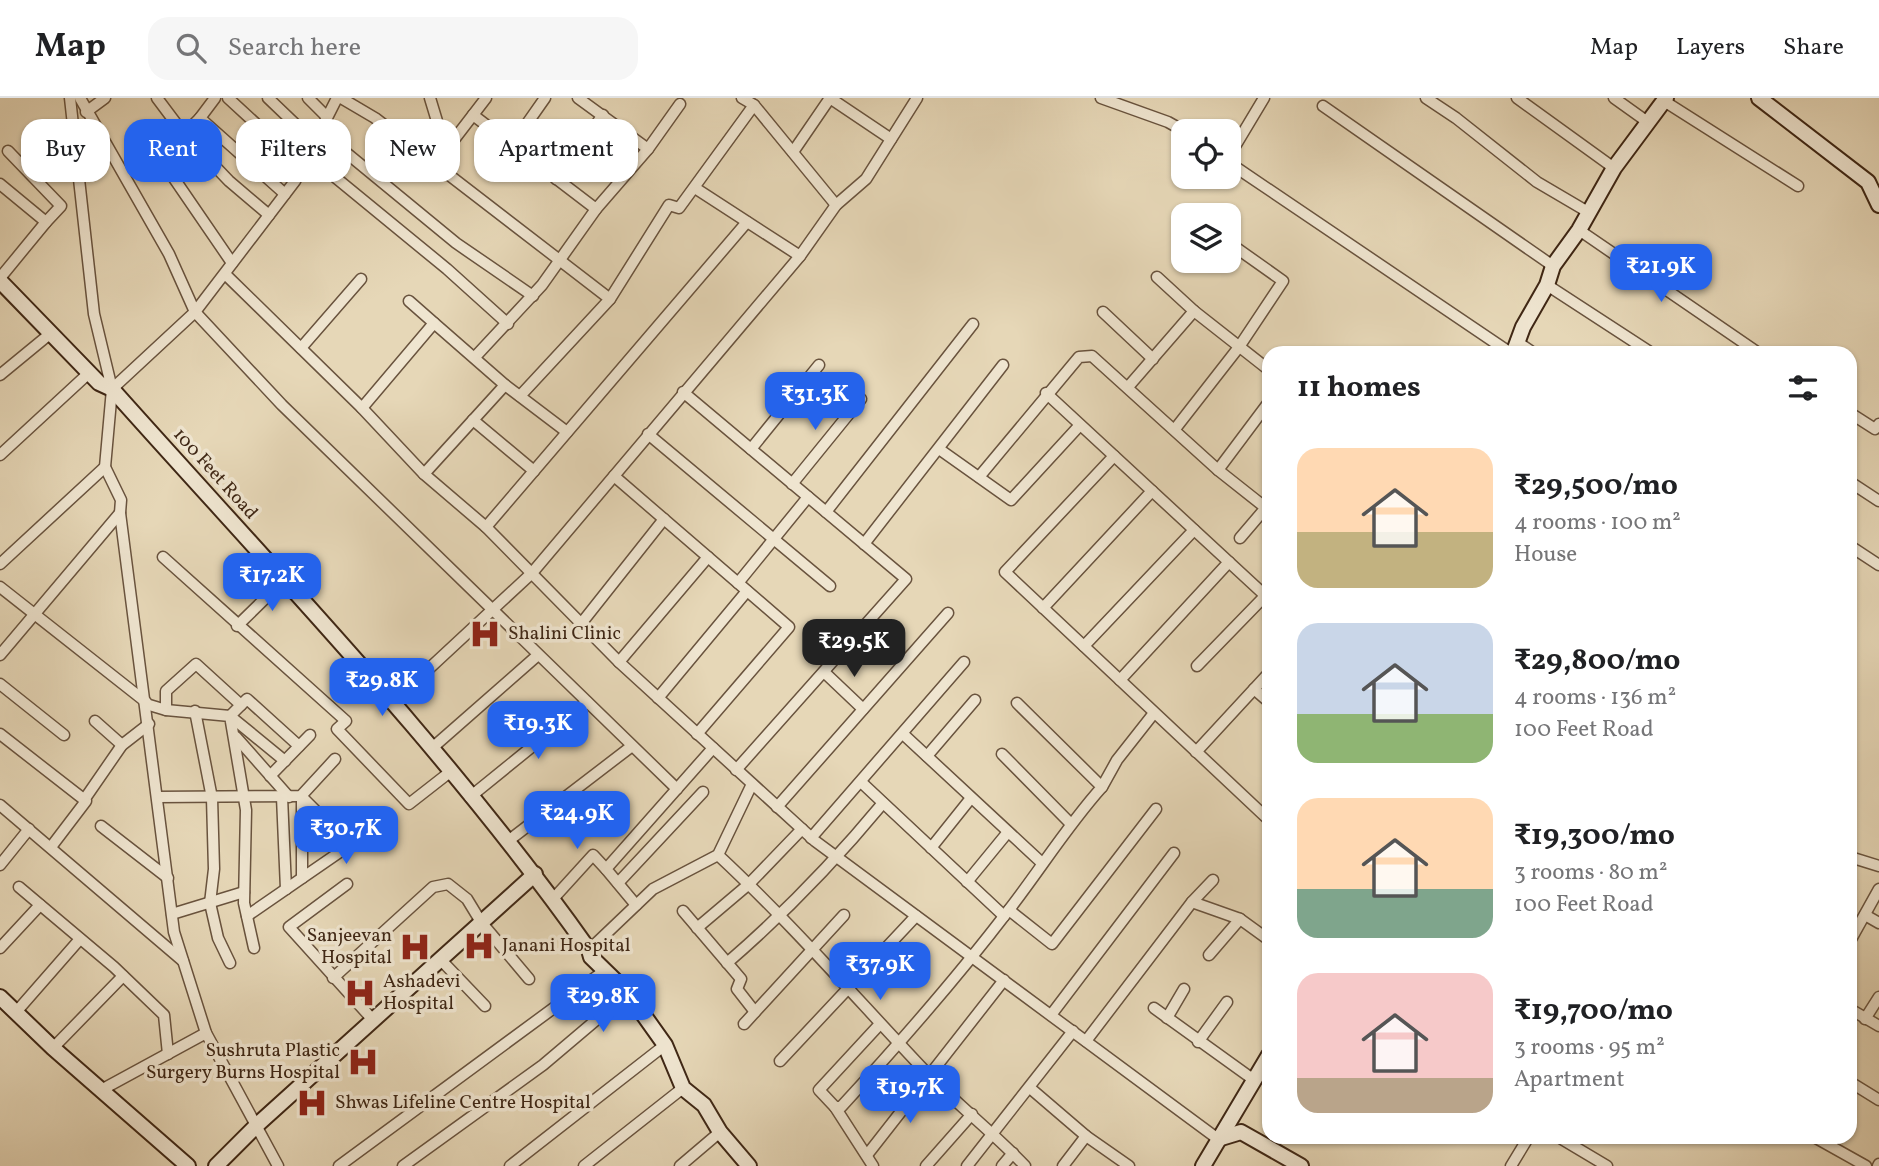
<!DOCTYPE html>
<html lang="en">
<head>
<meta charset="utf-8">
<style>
  :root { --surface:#fff; --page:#f6f6f6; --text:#202124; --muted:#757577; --line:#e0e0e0; --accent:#2563eb }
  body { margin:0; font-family:Vollkorn,serif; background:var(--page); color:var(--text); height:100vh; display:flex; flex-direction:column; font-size:26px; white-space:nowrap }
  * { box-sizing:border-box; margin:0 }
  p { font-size:23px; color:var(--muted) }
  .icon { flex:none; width:38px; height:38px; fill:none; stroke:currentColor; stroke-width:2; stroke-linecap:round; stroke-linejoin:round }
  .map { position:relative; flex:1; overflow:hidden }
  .details { position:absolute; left:1262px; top:248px; width:595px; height:798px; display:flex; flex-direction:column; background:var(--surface); border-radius:21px; box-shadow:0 2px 5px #0004 }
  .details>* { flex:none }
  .hud { position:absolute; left:21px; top:21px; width:665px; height:63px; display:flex; gap:14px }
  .controls { position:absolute; left:1171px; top:21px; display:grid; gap:14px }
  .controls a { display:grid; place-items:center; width:70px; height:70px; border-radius:14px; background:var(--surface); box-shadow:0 2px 5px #0004; font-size:35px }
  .price { position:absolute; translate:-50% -60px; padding:0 16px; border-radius:14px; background:var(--accent); color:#fff; font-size:23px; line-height:46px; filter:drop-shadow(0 2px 4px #0008) }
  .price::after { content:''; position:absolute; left:50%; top:42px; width:21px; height:16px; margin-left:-10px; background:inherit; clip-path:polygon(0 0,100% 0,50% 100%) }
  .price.current { background:#222; color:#fff }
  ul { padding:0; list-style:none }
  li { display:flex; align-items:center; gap:21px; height:175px; padding:0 35px }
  li span { display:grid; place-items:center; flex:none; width:196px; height:140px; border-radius:21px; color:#555 }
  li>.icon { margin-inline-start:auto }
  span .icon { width:84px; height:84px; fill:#fffc; stroke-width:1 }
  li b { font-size:30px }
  h2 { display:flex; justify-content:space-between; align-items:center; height:84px; padding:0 35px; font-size:30px }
  .tag { padding:0 24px; border-radius:21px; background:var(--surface); box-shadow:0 2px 5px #0004; font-size:24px; line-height:63px }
  .tag.current { background:var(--accent); color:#fff }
  header { display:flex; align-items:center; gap:42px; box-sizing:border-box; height:98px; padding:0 35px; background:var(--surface); border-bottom:2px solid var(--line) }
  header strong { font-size:33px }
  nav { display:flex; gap:38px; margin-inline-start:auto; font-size:24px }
  .search { width:490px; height:63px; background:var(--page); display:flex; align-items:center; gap:18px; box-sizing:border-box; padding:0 24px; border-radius:21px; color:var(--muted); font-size:26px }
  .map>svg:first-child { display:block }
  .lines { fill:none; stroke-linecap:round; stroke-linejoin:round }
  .street-casing { stroke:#69533e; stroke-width:13 }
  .secondary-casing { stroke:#3f2715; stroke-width:18 }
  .street { stroke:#efe5d0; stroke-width:10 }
  .secondary { stroke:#efe5d0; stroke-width:14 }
  .labels { text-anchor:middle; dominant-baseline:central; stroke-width:7; stroke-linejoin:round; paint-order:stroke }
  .street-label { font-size:19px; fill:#3f2715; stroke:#efe5d0 }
  .poi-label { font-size:19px; fill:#3f2715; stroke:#efe5d0; text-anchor:start }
</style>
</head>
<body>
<header>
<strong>Map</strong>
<div class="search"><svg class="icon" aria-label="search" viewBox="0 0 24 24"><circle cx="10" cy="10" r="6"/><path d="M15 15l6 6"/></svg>Search here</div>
<nav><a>Map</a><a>Layers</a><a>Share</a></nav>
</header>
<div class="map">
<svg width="1879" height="1068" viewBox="0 0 1879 1068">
  <rect width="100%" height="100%" fill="#e6d7b7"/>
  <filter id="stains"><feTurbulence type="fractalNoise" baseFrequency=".00286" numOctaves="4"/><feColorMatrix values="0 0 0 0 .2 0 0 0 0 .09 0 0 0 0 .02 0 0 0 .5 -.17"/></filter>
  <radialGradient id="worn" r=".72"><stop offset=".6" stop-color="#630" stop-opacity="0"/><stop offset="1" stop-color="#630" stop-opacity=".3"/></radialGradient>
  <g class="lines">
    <defs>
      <g id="street">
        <polyline points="70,0 94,216 112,291 105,369 121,402 120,415 174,834 206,935 278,1068"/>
        <polyline points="80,0 169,156 195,214 282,307 677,691"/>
        <polyline points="157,0 184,36 200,20"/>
        <polyline points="215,0 200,20 285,96"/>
        <polyline points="228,0 279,47 300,73"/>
        <polyline points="268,0 314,44"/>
        <polyline points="308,0 327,19"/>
        <polyline points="341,0 375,20 610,201"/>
        <polyline points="430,0 440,33 453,43 486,0"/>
        <polyline points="578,0 648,51"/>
        <polyline points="742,0 754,7 836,107"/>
        <polyline points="1101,0 1168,24 1184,33"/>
        <polyline points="1426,0 1456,20 1537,84 1588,114"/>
        <polyline points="1517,0 1614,70"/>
        <polyline points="1614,0 1649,25"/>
        <polyline points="1664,3 1798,88"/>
        <polyline points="1323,8 1553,168"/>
        <polyline points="86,14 105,0"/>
        <polyline points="473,17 596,111 648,51 680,6"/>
        <polyline points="321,34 456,145 533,198"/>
        <polyline points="512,47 545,0"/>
        <polyline points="8,53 61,108 46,124"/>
        <polyline points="793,54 830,0 891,41"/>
        <polyline points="308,57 447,171 508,226"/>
        <polyline points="1228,60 1264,0"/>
        <polyline points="1228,64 1512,256"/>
        <polyline points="556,81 603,17"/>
        <polyline points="0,86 46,124 0,180"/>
        <polyline points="695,90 800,158"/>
        <polyline points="1579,132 1760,256"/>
        <polyline points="232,165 158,57 184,36 229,83 269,117"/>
        <polyline points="225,176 362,310 424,376 486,429 619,564 815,743 1218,1041"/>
        <polyline points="1157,179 1194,213 1269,272"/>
        <polyline points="1547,187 1653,256"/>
        <polyline points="409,203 434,225"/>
        <polyline points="1103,214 1153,261"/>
        <polyline points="1516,243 1535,256"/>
        <polyline points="301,250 361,181"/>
        <polyline points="475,259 542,187 596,111"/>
        <polyline points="0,277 51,235"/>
        <polyline points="505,287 567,334"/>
        <polyline points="1128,289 1194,213"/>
        <polyline points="112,291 195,214 295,83 337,0"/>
        <polyline points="683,294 906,481 736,672"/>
        <polyline points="1046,295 1269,501"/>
        <polyline points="520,298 610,201 669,107 679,110 754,7"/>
        <polyline points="362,310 434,225 505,287 424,376"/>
        <polyline points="1850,315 1875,331 1879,326"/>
        <polyline points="473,322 534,373"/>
        <polyline points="1175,331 1239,249 1283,183 1228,144"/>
        <polyline points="648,336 830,488"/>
        <polyline points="751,351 819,267"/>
        <polyline points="939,351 1011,402 1080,327"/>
        <polyline points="0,357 90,274"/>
        <polyline points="1114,358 1005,474 1269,722"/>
        <polyline points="1218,372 1269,304"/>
        <polyline points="614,378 789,529 697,636"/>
        <polyline points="979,379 1079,259 1092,258 1218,372 1266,410"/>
        <polyline points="1850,384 1879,403"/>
        <polyline points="792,386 861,301"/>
        <polyline points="826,414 973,226"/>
        <polyline points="486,429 747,124"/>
        <polyline points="1240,440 1269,406"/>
        <polyline points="864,446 1003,267"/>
        <polyline points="1850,448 1879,467"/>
        <polyline points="163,459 346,623 337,631 409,706 450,674"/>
        <polyline points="0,466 105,369"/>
        <polyline points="738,485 808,399"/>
        <polyline points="0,489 146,604"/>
        <polyline points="1043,510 1152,393"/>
        <polyline points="580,527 664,421"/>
        <polyline points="237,528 286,480"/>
        <polyline points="1084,548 1194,432"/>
        <polyline points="0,557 120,415"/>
        <polyline points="619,564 708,459"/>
        <polyline points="1197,568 1265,498"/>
        <polyline points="824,574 863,611"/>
        <polyline points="1120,582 1229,464"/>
        <polyline points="0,586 64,637"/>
        <polyline points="1254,591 1269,604"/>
        <polyline points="658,600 747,493"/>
        <polyline points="392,605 532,475 800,158 836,107 866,81 917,0"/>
        <polyline points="146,606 166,612 230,618 246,712 244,805 254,850"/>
        <polyline points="166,612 166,593 196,566 241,607"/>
        <polyline points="195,613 212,700 214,771 210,805 218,840 230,865"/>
        <polyline points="95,623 122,647"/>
        <polyline points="0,636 86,703 51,749"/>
        <polyline points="903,636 1042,765"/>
        <polyline points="236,639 289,699"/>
        <polyline points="431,651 538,557"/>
        <polyline points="1196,654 1269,575"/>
        <polyline points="1002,656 1070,725"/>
        <polyline points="927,658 975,602"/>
        <polyline points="285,663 230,618 247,601 299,648"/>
        <polyline points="270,678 310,637"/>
        <polyline points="861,684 1004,818"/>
        <polyline points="1102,689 1117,662 1154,615"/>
        <polyline points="158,699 301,698 335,661"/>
        <polyline points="282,699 286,791"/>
        <polyline points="470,699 587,604"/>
        <polyline points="84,702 122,647 149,626"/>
        <polyline points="0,707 183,863"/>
        <polyline points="777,709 948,515"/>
        <polyline points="101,728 168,780"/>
        <polyline points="811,740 964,564"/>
        <polyline points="508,743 632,648"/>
        <polyline points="931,750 971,700"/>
        <path d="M718,757C791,825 856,900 924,972C956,1006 993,1034 1025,1068"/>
        <polyline points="1850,759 1879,768"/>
        <polyline points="0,767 29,731"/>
        <polyline points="302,780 302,699"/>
        <polyline points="967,784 1008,734"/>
        <polyline points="618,785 703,694"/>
        <polyline points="347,786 289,829 373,922"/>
        <polyline points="19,789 114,869 164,917 168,956"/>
        <polyline points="553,801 593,757 606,771"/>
        <polyline points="1192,804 1240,821"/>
        <polyline points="636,807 606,771 713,650"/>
        <polyline points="1009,812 1052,846 1156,711"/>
        <polyline points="683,813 741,881 737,891 755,914"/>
        <polyline points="172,816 244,794"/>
        <polyline points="1865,817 1879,825"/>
        <polyline points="247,818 350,747 301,698"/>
        <polyline points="697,830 749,786 802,731"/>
        <polyline points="1850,843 1879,791"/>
        <polyline points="0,850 40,807"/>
        <polyline points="589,852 653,791 718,757 752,686"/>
        <polyline points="1209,857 1240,821 1269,842"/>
        <polyline points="440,861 485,908"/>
        <path d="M727,865C785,815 835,763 883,705"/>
        <polyline points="333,880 433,789 448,786 467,801 481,824 529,881"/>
        <polyline points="1154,910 1254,982"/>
        <polyline points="1850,911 1879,928"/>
        <polyline points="17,913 80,841"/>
        <polyline points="1051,917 1174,755"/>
        <polyline points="1167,920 1184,891"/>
        <polyline points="1865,921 1879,899"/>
        <polyline points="744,926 844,817"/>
        <path d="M880,926L819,992L835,1009H841C899,946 956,881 1008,813C1040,772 1067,728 1102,689L1017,605"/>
        <polyline points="1086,943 1192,804 1213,782"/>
        <polyline points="1198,944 1227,904"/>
        <polyline points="53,950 123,878"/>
        <polyline points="780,963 916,818"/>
        <polyline points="1850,984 1879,1002"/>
        <polyline points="1030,990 1086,1038 1129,1068"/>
        <polyline points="103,991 206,935"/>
        <polyline points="835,1009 873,1068"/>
        <polyline points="1560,1040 1607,1068"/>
        <polyline points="1816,1040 1866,1068"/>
        <polyline points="867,1057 1004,882"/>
        <polyline points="339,1068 604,873"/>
        <polyline points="403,1068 543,967 628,895"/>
        <polyline points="510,1068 665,947"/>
        <polyline points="584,1068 683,990"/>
        <polyline points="680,1068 720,1034"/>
        <polyline points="926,1068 972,1016"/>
        <polyline points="967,1068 1073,933"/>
        <polyline points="1002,1068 1013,1055"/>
        <polyline points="1063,1068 1086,1038"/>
        <polyline points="1511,1068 1528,1040"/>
        <polyline points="1878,1068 1879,1066"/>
      </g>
      <g id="secondary">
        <polyline points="1759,0 1868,84 1879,107"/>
        <path d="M0,183L99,285L112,291C275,474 447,651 589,852L591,859L628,895L665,947L683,990L704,1007L720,1034L749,1068"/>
        <polyline points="1513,256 1523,229 1547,187 1553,168 1579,132 1614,70 1666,0"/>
        <polyline points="0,899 53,950 188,1068"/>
        <polyline points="1218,1041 1241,1034 1301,1068"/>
        <polyline points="216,1068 258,1026 535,776"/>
        <polyline points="1203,1068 1269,957"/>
      </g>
    </defs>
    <use href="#street" class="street-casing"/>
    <use href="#secondary" class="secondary-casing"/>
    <use href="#street" class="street"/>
    <use href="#secondary" class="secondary"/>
  </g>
  <defs>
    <symbol id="hospital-bare" viewBox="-9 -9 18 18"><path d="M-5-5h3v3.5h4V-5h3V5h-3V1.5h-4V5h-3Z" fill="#8f2418" stroke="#efe5d0" stroke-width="2.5" paint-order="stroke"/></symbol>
  </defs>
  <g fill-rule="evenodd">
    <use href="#hospital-bare" x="463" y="514" width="44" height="44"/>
    <use href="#hospital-bare" x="457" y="826" width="44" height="44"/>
    <use href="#hospital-bare" x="393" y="827" width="44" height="44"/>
    <use href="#hospital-bare" x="338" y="873" width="44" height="44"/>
    <use href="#hospital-bare" x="341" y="942" width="44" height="44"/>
    <use href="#hospital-bare" x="290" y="983" width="44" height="44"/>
  </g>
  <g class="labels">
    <g class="street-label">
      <text transform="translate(215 376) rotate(48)">100 Feet Road</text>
    </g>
    <g class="poi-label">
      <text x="508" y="536">Shalini Clinic</text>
      <text x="392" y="838" text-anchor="end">Sanjeevan<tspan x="392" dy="22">Hospital</tspan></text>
      <text x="502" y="848">Janani Hospital</text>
      <text x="383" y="884">Ashadevi<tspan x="383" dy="22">Hospital</tspan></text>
      <text x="340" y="953" text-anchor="end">Sushruta Plastic<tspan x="340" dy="22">Surgery Burns Hospital</tspan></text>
      <text x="335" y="1005">Shwas Lifeline Centre Hospital</text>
    </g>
  </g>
  <rect width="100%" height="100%" filter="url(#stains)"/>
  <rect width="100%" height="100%" fill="url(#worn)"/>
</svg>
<div class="controls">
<a><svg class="icon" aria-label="locate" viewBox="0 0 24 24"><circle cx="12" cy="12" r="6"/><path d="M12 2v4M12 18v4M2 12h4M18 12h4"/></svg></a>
<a><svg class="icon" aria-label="layers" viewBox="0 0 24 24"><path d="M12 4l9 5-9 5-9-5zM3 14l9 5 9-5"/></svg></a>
</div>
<b class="price" style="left:1661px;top:206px">₹21.9K</b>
<b class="price" style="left:815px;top:334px">₹31.3K</b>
<b class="price" style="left:272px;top:515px">₹17.2K</b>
<b class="price current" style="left:854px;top:581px">₹29.5K</b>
<b class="price" style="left:382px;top:620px">₹29.8K</b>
<b class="price" style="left:538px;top:663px">₹19.3K</b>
<b class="price" style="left:577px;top:753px">₹24.9K</b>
<b class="price" style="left:346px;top:768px">₹30.7K</b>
<b class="price" style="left:880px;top:904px">₹37.9K</b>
<b class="price" style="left:603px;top:936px">₹29.8K</b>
<b class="price" style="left:910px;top:1027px">₹19.7K</b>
<div class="hud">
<a class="tag">Buy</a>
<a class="tag current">Rent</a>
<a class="tag">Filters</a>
<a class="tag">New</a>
<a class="tag">Apartment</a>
</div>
<section class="details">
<h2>11 homes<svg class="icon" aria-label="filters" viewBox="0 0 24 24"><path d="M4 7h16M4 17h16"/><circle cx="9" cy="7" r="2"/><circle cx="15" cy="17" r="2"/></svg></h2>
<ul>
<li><span style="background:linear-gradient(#ffd9b3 60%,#c2b280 0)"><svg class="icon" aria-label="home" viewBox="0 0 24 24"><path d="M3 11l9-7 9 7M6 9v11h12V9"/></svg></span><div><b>₹29,500/mo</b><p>4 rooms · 100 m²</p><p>House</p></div></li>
<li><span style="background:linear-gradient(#c9d6e8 65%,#8fb573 0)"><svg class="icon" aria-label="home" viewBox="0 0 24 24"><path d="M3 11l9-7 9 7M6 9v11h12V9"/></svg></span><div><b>₹29,800/mo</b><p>4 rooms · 136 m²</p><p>100 Feet Road</p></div></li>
<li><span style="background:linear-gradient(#ffd9b3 65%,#7fa58c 0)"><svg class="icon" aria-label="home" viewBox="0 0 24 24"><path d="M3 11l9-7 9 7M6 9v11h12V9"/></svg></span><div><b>₹19,300/mo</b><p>3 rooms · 80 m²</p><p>100 Feet Road</p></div></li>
<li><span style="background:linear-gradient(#f6c9c9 75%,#b9a48a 0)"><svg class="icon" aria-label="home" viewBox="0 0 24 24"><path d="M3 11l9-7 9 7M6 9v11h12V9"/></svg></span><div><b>₹19,700/mo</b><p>3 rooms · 95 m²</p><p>Apartment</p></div></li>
</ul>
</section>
</div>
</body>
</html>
